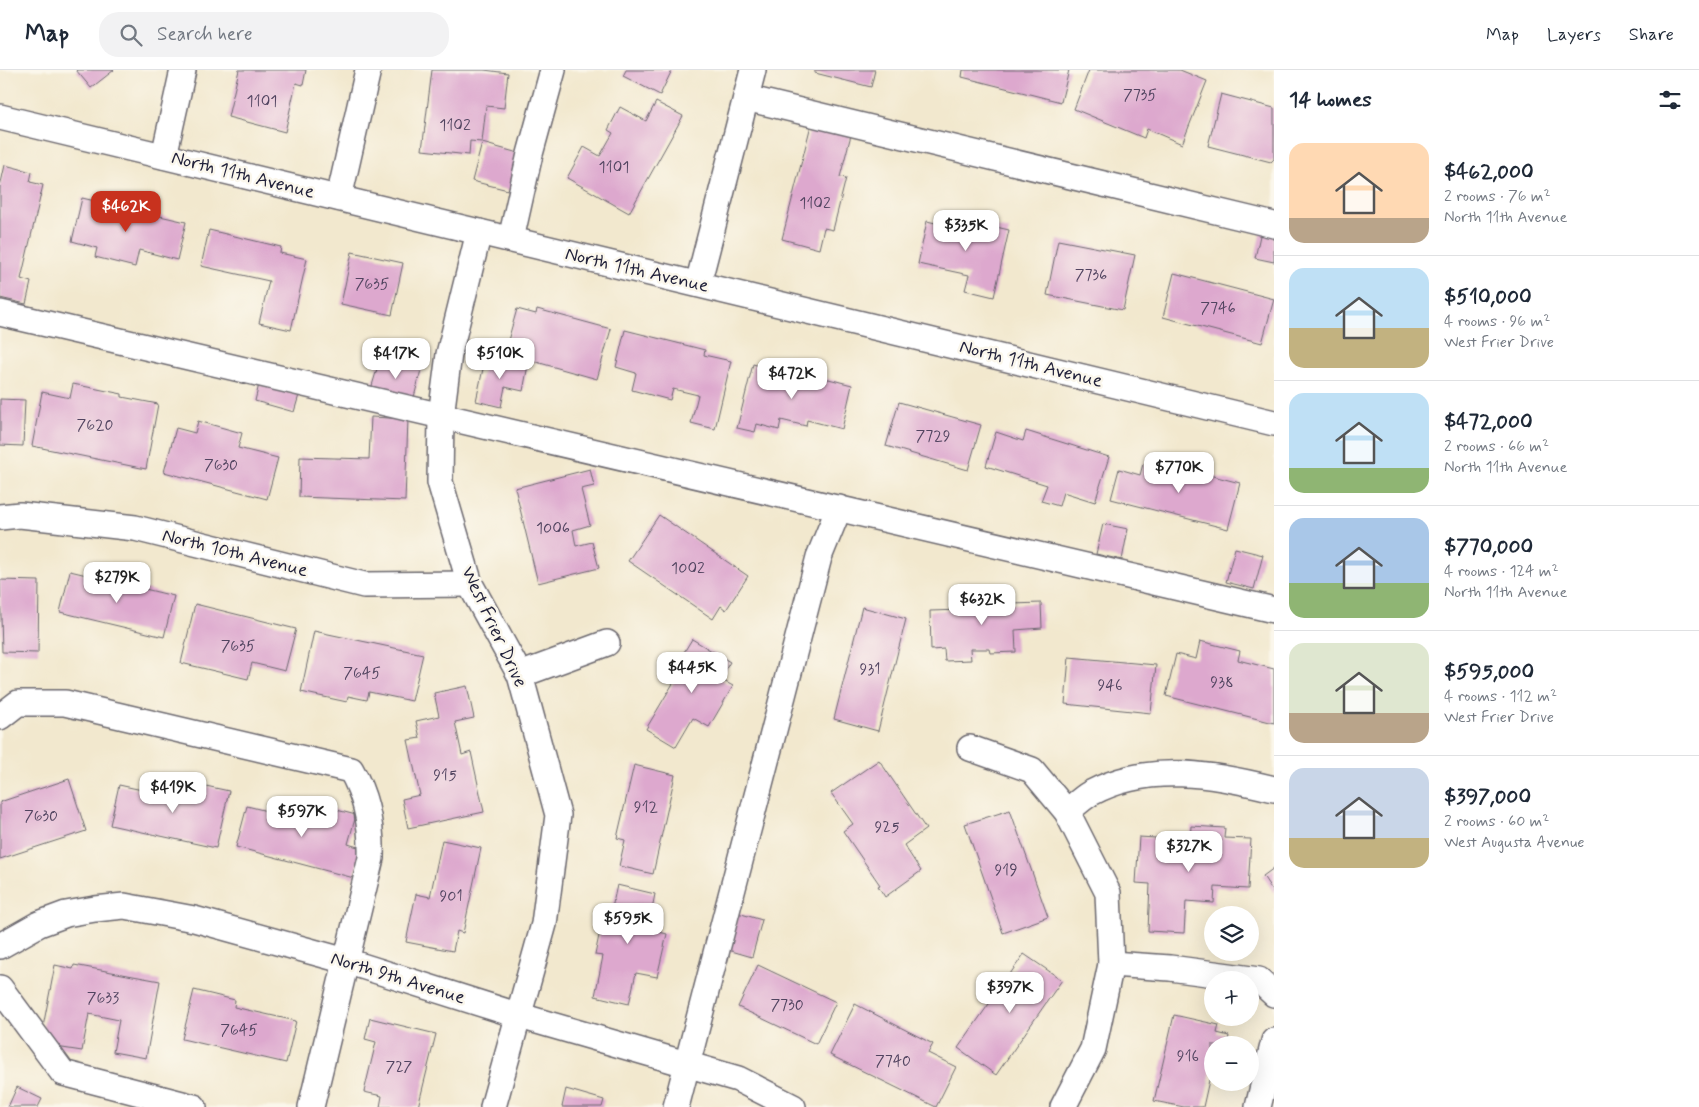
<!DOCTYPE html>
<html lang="en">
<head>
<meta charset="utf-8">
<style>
  :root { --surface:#fff; --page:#f2f2f3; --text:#1f2937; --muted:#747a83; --line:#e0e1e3; --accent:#c8321e }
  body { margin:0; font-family:Mynerve,sans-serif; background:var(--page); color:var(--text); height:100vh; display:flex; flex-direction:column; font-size:19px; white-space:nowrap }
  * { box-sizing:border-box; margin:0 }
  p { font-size:16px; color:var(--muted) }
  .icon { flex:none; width:28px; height:28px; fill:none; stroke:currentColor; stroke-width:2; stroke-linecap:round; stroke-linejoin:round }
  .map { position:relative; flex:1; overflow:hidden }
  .drawer { display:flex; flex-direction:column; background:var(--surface); width:425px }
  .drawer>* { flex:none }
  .buttons { position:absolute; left:1204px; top:836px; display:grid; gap:10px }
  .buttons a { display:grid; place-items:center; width:55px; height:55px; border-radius:50%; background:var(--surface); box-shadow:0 5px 20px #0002; font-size:25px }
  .price { position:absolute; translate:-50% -42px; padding:0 11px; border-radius:10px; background:#fff; color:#222; font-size:16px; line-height:32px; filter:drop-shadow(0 1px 2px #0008) }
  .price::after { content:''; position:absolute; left:50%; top:30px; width:15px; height:11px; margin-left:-8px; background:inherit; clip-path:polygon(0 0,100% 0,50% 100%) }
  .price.selected { background:var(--accent); color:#fff }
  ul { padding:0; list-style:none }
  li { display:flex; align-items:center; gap:15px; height:125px; padding:0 15px }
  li+li { border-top:1px solid var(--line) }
  li span { display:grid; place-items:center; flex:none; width:140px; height:100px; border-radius:15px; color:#555 }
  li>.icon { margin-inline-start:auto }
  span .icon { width:60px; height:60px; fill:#fffc; stroke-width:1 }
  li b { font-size:21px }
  h2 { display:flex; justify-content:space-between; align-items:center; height:60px; padding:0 15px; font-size:21px }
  header { display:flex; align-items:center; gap:30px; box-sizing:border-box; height:70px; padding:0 25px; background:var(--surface); border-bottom:1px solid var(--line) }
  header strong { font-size:24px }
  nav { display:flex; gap:28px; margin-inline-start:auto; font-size:18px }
  .search { width:350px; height:45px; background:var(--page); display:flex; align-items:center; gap:12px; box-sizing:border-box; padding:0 18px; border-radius:20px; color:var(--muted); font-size:19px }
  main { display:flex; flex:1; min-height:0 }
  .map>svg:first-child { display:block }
  .building { fill:#dda8ce }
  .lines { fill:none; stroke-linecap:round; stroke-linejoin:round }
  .minor-casing { stroke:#6b676e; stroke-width:28 }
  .minor { stroke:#fff; stroke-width:25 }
  .labels { text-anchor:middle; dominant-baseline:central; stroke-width:5; stroke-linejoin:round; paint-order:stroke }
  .number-label { font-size:16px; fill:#514460 }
  .street-label { font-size:19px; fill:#22223b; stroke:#fbf7ec }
</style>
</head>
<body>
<header>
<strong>Map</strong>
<div class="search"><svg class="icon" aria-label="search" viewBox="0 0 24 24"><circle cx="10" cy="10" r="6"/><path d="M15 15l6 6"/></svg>Search here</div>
<nav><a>Map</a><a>Layers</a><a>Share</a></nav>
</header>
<main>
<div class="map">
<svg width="1274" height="1037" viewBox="0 0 1274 1037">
  <rect width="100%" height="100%" fill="#fbf7ec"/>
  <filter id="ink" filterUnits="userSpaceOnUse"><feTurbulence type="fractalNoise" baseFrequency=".02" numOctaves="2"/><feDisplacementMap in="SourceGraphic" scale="10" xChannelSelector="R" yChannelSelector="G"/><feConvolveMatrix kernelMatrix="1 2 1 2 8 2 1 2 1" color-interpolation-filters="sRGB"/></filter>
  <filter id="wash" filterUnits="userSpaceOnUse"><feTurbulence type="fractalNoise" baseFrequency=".0096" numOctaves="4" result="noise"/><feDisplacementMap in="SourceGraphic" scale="20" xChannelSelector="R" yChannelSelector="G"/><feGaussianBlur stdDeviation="1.12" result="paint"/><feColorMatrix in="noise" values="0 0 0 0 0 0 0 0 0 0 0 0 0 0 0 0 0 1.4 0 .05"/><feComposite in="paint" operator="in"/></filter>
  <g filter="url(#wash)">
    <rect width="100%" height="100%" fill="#f2e8ce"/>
    <g id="blocks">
      <g class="building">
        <polygon points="76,0 114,0 91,18"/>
        <polygon points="239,0 306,0 303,15 296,13 285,62 228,47"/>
        <polygon points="432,0 484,0 508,3 504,38 486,36 482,72 470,71 469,85 422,80"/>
        <polygon points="626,0 672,0 660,25 623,6"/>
        <polygon points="815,0 875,0 871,17 815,3"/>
        <polygon points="963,0 1069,0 1061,32 962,7"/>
        <polygon points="1089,0 1180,0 1207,11 1182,74 1147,59 1144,68 1074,39"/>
        <polygon points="1221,24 1274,38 1274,89 1271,92 1208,76"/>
        <polygon points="656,32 683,46 629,143 567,108 584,77 600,86 613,63 608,60 620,37 646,51"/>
        <polygon points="811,55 851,65 840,107 846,108 833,160 824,158 819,179 782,169"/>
        <polygon points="482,73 522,84 512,121 472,111"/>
        <polygon points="5,95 32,102 30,112 43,115 21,209 31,212 26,234 0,228 0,117"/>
        <polygon points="82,128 186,152 177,190 139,180 135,197 95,187 97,178 72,171"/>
        <polygon points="954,147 1009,160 994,227 965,220 969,205 918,194 927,151 952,157"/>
        <polygon points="209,160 281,177 280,183 307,189 291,260 259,253 269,211 201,196"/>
        <polygon points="1261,161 1274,164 1274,192 1255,188"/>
        <polygon points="1058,170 1135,185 1123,240 1047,225"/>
        <polygon points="352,182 403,193 392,245 341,234"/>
        <polygon points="1174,203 1274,229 1262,273 1163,247"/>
        <polygon points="517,239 536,244 537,239 611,259 597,309 522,288 525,279 507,274"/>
        <polygon points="625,260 705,280 704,285 731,291 715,359 691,353 698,325 673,319 670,330 632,320 636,303 616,297"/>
        <polygon points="486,285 528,295 523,321 505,317 501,337 476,331"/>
        <polygon points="380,289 421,300 413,331 371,319"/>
        <polygon points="753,294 781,302 782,297 852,315 842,359 807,350 806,356 781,350 779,360 757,354 755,362 737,358"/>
        <polygon points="73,314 122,324 122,327 158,334 146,399 32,376 42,322 70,328"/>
        <polygon points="259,314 299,325 294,342 255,331"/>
        <polygon points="0,329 25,330 23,376 0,375"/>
        <polygon points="899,332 981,355 968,400 886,376"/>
        <polygon points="371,347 408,349 405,431 299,427 300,387 369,389"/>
        <polygon points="198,351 242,363 238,378 278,388 267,429 164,402 176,358 195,363"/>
        <polygon points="1026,361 1109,387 1095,432 1063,422 1059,436 1041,431 1047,415 986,396 996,362 1023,371"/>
        <polygon points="1143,394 1181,403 1182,398 1240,413 1228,459 1111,429 1119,399 1140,405"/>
        <polygon points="590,399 594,416 581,419 590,455 573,460 576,476 592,472 599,498 538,513 515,418"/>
        <polygon points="659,445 748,506 726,540 721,536 713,549 628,491"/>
        <polygon points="1103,454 1128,459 1122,490 1096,484"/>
        <polygon points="1235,478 1263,485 1254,519 1226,512"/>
        <polygon points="70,501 174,526 164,567 60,542"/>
        <polygon points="0,510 39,511 38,583 2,582"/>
        <polygon points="1012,527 1012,534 1041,533 1042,558 1015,560 1016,582 990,583 989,579 970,579 971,590 945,591 944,579 931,580 930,541 963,540 963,528"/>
        <polygon points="195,534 296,559 285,601 252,593 248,609 181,593"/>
        <polygon points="862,537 906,549 878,661 834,649"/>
        <polygon points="314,561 423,584 412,631 369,622 367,630 348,626 347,632 301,622"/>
        <polygon points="692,569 730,592 720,609 733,616 709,657 693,648 676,677 646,659 678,605 672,602"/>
        <polygon points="1200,571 1240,581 1238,590 1274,599 1274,653 1166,626 1176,584 1196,589"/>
        <polygon points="1069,587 1156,595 1151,643 1065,634"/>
        <polygon points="467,616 474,648 455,652 462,685 471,682 484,742 408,758 402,729 420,725 408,670 420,668 416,651 439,646 434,623"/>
        <polygon points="879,690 926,759 904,775 921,801 885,827 878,816 880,815 843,761 853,754 831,723"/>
        <polygon points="634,695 675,705 653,804 619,796 625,770 617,768"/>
        <polygon points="69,709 86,761 0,789 0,732"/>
        <polygon points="192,713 229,721 216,778 110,755 119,715 188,730"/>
        <polygon points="282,734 327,746 329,738 356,745 348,774 361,778 354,808 236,777 247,736 279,744"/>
        <polygon points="1010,740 1048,847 1003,863 965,754"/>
        <polygon points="1191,756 1225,758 1224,768 1251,769 1248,819 1215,817 1214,833 1186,831 1184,863 1148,861 1150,814 1136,813 1139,767 1190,770"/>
        <polygon points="442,770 481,778 463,863 457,861 453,881 406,872 416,824 430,827"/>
        <polygon points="1274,798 1274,823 1263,806"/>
        <polygon points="617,815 655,824 648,859 667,864 657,907 636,903 629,934 595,926 603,886 595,885 602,851 609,852"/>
        <polygon points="738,843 762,850 752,887 728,880"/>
        <polygon points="1024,884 1062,910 996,1005 958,978"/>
        <polygon points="55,895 73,899 74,895 160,911 146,988 113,982 119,950 89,944 82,981 56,977 43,957"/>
        <polygon points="758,895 836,932 816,974 738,937"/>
        <polygon points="194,920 235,930 234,937 296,951 286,993 182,969"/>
        <polygon points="855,934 933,974 928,983 956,997 936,1037 830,985"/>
        <polygon points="1174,945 1219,955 1217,963 1229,966 1227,975 1212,975 1212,997 1203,1037 1184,1037 1154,1031"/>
        <polygon points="370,948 436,964 418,1037 380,1037 382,1026 364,1022 376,972 365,969"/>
        <polygon points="17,1017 42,1029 38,1037 8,1037"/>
        <polygon points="566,1019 604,1030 602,1037 562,1037"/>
      </g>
    </g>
  </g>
  <g filter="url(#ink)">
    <use href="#blocks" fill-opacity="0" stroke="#6b676e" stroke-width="1"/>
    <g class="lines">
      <defs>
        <g id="minor">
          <polyline points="746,28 1274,155"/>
          <polyline points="0,47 1274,353"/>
          <polyline points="164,86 183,0"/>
          <polyline points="339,128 368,0"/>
          <polyline points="479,162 449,284 441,346 440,412 470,514 520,605 558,745 544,854 493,1037"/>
          <polyline points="511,169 530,84 553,0"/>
          <polyline points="698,214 753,0"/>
          <polyline points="0,243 1274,540"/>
          <polyline points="0,447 20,445 135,458 364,515 470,514"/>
          <polyline points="520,605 607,573"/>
          <path d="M0,647L18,633H65L351,700C366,726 372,758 371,788L311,1037"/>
          <polyline points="970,678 1032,700 1067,742 1108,823 1111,894 1093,979 1063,1037"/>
          <path d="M1067,742C1074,736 1082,728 1091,723C1148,692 1214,704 1274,719"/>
          <polyline points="0,876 39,854 66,844 95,839 124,836 194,849 346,891 520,946 738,1009 793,1037"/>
          <polyline points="1111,894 1170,898 1259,910 1274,924"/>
          <polyline points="0,918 63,1003 194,1037"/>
          <polyline points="676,1037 819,487 839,438"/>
          <polyline points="1258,1037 1274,971"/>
        </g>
      </defs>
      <use href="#minor" class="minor-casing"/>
      <use href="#minor" class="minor"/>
    </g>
  </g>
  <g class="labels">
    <g class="number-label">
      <text x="1140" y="25">7735</text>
      <text x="262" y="31">1101</text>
      <text x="455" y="55">1102</text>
      <text x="614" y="97">1101</text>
      <text x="815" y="133">1102</text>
      <text x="1091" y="205">7736</text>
      <text x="372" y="214">7635</text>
      <text x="1218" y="238">7746</text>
      <text x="95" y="355">7620</text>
      <text x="933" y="366">7729</text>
      <text x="221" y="395">7630</text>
      <text x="553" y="458">1006</text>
      <text x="688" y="498">1002</text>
      <text x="238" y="576">7635</text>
      <text x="870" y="599">931</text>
      <text x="362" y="603">7645</text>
      <text x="1222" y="612">938</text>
      <text x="1110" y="615">946</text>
      <text x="445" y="705">915</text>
      <text x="646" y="737">912</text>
      <text x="41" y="746">7630</text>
      <text x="887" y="757">925</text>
      <text x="1006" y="800">919</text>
      <text x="451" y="826">901</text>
      <text x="103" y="928">7633</text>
      <text x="787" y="935">7730</text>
      <text x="239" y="960">7645</text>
      <text x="1188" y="986">916</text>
      <text x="893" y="991">7740</text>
      <text x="399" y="997">727</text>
    </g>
    <g class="street-label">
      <text transform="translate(243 105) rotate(14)">North 11th Avenue</text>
      <text transform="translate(637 200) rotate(13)">North 11th Avenue</text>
      <text transform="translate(1031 294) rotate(14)">North 11th Avenue</text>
      <text transform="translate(235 483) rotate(14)">North 10th Avenue</text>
      <text transform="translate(494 557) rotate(65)">West Frier Drive</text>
      <text transform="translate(398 908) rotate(17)">North 9th Avenue</text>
    </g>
  </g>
</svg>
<div class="buttons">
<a><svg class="icon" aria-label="layers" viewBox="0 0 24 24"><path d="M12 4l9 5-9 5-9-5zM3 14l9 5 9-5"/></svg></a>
<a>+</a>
<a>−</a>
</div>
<b class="price selected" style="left:126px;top:163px">$462K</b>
<b class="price" style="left:966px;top:182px">$335K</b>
<b class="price" style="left:396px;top:310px">$417K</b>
<b class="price" style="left:500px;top:310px">$510K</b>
<b class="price" style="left:792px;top:330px">$472K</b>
<b class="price" style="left:1179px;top:424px">$770K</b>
<b class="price" style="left:117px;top:534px">$279K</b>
<b class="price" style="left:982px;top:556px">$632K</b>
<b class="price" style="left:692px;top:624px">$445K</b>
<b class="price" style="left:173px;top:744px">$419K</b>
<b class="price" style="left:302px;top:768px">$597K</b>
<b class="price" style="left:1189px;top:803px">$327K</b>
<b class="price" style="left:628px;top:875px">$595K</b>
<b class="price" style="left:1010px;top:944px">$397K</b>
</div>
<section class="drawer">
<h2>14 homes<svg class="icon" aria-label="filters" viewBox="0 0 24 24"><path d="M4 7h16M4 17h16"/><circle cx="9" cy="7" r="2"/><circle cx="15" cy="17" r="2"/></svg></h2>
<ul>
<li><span style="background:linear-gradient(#ffd9b3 75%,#b9a48a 0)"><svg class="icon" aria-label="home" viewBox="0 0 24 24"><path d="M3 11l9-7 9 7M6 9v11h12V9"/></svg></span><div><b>$462,000</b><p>2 rooms · 76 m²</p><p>North 11th Avenue</p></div></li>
<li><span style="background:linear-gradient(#bfe0f5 60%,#c2b280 0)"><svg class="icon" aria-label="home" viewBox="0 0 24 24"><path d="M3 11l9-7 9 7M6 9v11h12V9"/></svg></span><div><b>$510,000</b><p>4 rooms · 96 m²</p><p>West Frier Drive</p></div></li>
<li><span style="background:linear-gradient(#bfe0f5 75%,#8fb573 0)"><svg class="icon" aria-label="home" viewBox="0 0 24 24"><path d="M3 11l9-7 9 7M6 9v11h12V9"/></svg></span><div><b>$472,000</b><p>2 rooms · 66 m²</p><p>North 11th Avenue</p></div></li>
<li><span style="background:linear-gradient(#a9c7e8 65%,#8fb573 0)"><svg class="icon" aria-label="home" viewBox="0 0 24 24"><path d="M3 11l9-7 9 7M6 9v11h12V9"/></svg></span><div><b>$770,000</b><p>4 rooms · 124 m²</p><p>North 11th Avenue</p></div></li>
<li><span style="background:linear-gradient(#dfe7d0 70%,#b9a48a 0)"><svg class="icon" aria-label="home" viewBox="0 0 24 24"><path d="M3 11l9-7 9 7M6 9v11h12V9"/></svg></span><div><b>$595,000</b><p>4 rooms · 112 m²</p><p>West Frier Drive</p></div></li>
<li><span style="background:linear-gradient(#c9d6e8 70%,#c2b280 0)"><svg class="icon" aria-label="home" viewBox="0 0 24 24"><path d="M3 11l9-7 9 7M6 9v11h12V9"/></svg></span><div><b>$397,000</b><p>2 rooms · 60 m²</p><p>West Augusta Avenue</p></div></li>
</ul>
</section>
</main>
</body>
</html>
